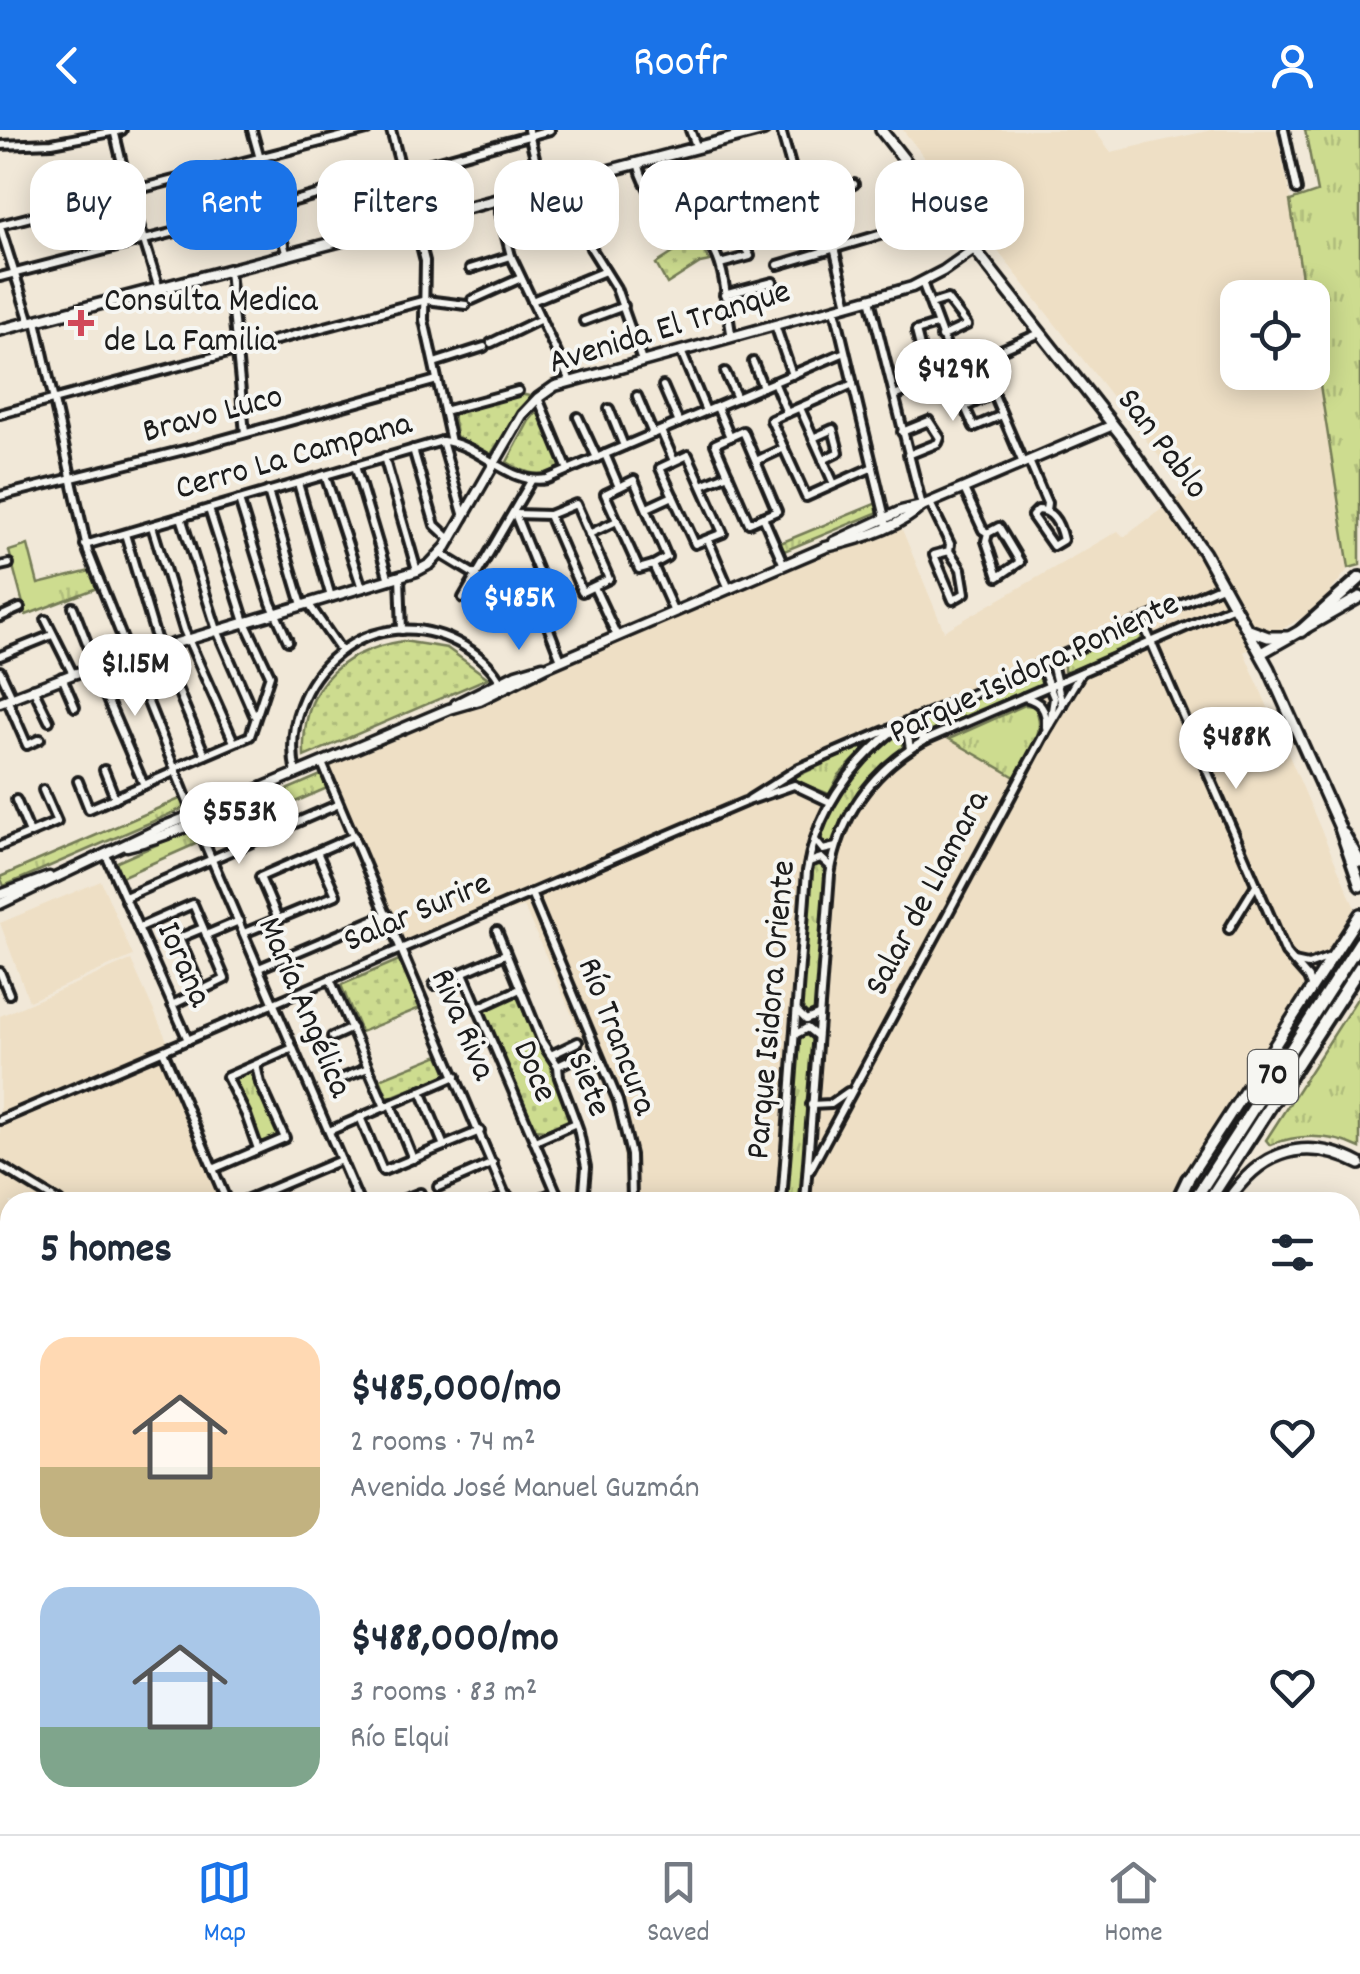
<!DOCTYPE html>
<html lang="en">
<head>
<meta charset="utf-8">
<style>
  :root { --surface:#fff; --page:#f2f2f3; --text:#1f2937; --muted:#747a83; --line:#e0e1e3; --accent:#1a73e8 }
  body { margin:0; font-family:Dekko,sans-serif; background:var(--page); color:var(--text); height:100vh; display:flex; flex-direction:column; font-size:38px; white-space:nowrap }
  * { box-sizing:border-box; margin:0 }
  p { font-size:32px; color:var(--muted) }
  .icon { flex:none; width:55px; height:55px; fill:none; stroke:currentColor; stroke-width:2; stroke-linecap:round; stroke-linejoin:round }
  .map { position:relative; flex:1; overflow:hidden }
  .sheet { position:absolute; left:0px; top:1062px; width:1360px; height:642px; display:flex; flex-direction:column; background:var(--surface); border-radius:30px 30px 0 0; box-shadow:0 5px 25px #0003 }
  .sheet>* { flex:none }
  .guide { position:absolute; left:30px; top:30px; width:1300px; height:90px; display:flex; gap:20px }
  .controls { position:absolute; left:1220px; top:150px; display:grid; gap:20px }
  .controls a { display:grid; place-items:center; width:110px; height:110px; border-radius:20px; background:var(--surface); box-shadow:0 5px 25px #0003; font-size:50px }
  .price { position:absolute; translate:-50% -85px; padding:0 22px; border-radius:35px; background:#fff; color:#222; font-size:32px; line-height:65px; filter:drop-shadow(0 2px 5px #0008) }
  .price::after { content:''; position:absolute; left:50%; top:60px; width:30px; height:22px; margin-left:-15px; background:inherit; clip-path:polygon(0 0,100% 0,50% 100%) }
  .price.current { background:var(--accent); color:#fff }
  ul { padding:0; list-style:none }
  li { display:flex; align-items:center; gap:30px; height:250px; padding:0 40px }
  li span { display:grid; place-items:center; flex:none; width:280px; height:200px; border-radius:30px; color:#555 }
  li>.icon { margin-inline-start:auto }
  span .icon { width:120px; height:120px; fill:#fffc; stroke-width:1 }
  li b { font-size:42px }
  h2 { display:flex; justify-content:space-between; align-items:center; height:120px; padding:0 40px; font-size:42px }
  .chip { padding:0 35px; border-radius:30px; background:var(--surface); box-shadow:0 5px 25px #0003; font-size:35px; line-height:90px }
  .chip.current { background:var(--accent); color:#fff }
  header { display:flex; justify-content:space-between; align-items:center; height:130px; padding:0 40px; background:var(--accent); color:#fff; font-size:45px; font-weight:600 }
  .dock { display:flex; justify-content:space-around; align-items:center; height:140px; border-top:2px solid var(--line); background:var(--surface); font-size:28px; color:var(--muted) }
  .dock a { display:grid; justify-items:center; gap:5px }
  .dock .current { color:var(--accent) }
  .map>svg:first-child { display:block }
  .built { fill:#eedfc5 }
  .grass { fill:url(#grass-tufts); stroke:#747c56; stroke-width:2.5 }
  .park { fill:url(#park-dots); stroke:#747c56; stroke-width:2.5 }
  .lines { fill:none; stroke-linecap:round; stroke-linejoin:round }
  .minor-casing { stroke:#1c1c1c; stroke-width:14 }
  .tertiary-casing { stroke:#1c1c1c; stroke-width:15 }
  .secondary-casing { stroke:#1c1c1c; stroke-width:16 }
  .primary-casing { stroke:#1c1c1c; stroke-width:16 }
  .motorway-casing { stroke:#1c1c1c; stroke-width:18 }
  .minor { stroke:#f6f6f2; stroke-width:6 }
  .tertiary { stroke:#f6f6f2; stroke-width:8 }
  .secondary { stroke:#f6f6f2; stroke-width:9 }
  .primary { stroke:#f6f6f2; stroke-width:9 }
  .motorway { stroke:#f6f6f2; stroke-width:10 }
  .poi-dot { fill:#d1495b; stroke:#f6f6f2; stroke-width:4 }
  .labels { text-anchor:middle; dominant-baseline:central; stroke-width:8; stroke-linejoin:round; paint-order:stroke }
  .shield { fill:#f6f6f2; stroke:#5d5d5c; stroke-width:2.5 }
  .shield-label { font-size:32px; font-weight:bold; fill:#1c1c1c }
  .poi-label { font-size:35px; fill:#1c1c1c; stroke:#f6f6f2; text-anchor:start }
  .street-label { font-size:35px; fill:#1c1c1c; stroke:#f6f6f2 }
</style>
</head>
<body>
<header><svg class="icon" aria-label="back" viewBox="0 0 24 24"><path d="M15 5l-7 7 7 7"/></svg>Roofr<svg class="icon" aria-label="person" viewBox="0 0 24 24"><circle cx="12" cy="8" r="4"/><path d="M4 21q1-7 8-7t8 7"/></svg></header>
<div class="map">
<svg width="1360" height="1704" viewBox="0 0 1360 1704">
  <defs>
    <pattern id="grass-tufts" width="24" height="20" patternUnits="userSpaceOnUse" patternTransform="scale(2.5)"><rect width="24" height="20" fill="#cddc8f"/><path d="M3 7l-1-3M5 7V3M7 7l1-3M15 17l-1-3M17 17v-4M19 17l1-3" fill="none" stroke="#afbc7b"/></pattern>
    <pattern id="park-dots" width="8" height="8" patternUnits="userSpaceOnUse" patternTransform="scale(2.5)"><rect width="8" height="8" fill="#cddc8f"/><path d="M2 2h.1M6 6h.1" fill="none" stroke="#afbc7b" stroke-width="1.8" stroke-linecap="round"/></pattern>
  </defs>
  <rect width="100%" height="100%" fill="#f1e8d8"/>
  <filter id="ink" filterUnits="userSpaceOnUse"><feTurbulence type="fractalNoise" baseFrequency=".01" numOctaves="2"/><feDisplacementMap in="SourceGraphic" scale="20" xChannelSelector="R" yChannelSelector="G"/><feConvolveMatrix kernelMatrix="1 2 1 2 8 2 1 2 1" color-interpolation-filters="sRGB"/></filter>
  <g filter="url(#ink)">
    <g class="built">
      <polygon points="903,0 1094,0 1111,22 1212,0 1276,0 1312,167 1238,168 1238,242 1312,242 1313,170 1360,433 1349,438 1318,478 1244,522 1355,778 1168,1072 626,1072 622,1016 613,977 524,777 404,810 329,635 899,392 944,501 1118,401 1124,407 1186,361"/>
      <polygon points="101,751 133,826 29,871 0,793"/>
      <polygon points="131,830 169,915 158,920 225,1072 10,1072 10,1227 0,1224 0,886"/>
      <polygon points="0,1298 10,1301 10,1480 0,1480"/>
      <polygon points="1360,1374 1360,1508 1350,1501 1350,1390"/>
      <polygon points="0,1501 10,1501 10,1695 360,1695 364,1704 0,1704"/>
      <polygon points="444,1695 652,1695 639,1704 448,1704"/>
      <polygon points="777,1695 913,1695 904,1704 763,1704"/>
    </g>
    <g class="grass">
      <polygon points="1305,0 1360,0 1360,435 1349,438 1313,211 1312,168 1305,167 1290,71 1317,62"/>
      <polygon points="877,373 881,381 782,422 778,414"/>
      <polygon points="28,415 38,454 90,441 97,458 26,485 9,421"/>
      <polygon points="1134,499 1142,504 1140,513 1069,543 1064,541 1064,531"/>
      <polygon points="1037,542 1042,548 1041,555 929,605 921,602 920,593 924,590"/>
      <path d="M1025,575L1034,576C1049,601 1027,624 1015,647L949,609Z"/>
      <path d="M897,605L903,606L907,617C890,630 873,643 860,661C849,675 839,709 827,717L821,714C821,674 868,629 897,605Z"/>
      <polygon points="872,611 839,645 829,664 791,649"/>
      <polygon points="321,645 327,658 213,708 207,694"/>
      <polygon points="182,668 186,677 4,756 0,747"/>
      <polygon points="194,698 200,712 121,747 115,733"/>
      <polygon points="817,732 826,734 829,740 818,879 807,885 801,879 813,737"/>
      <path d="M1360,864V1018C1330,1004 1301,1003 1270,1015L1266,1010Z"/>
      <polygon points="807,902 815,908 803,1072 786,1072 799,907"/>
      <polygon points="252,941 266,981 279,1004 262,1014 234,948"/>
    </g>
    <g class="park">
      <polygon points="690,100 710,131 700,133 667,154 656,134 684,116"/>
      <polygon points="520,264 530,266 491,324 456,306 453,284"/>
      <path d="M540,278L563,338C542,349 527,344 507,332L529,291Z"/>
      <path d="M403,511L447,518L488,548L304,627C301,558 337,522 403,511Z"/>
      <polygon points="399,830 420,878 361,902 341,855"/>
      <polygon points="516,864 539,917 550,930 553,948 569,987 568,991 546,1000 533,999 482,881"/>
      <polygon points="439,925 446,941 444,946 388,968 380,949"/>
    </g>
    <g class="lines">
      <defs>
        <g id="minor">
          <polyline points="114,0 129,62 159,159"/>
          <polyline points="252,0 287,126"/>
          <polyline points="391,0 425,131 424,190 451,312"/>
          <polyline points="528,0 543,59"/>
          <polyline points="690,0 697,18"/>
          <polyline points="781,0 799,64 832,109 848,175"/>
          <polyline points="1284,0 1297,60"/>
          <polyline points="0,15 52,13 122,0"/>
          <path d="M638,33C652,88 683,73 710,114C728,139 725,178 732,207"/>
          <polyline points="572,51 591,118 616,158 642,231"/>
          <polyline points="802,70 854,54"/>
          <polyline points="497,71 511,126 570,251"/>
          <polyline points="742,74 797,59"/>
          <polyline points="667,77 675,69 720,58"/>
          <polyline points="0,95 367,0"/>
          <polyline points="0,97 30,192"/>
          <polyline points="700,100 729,92 750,126 720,134"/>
          <polyline points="545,111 586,101"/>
          <polyline points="778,135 886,103"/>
          <polyline points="470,139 511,126"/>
          <polyline points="229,141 245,303"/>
          <polyline points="0,147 273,77 550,0"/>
          <polyline points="922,152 955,240"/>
          <polyline points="724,165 773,152"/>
          <polyline points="870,169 922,376"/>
          <polyline points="472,170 521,148"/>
          <polyline points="532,171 605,141"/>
          <polyline points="931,174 947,169 967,195 941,207"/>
          <polyline points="835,179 887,396"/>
          <polyline points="36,191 88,422 199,700 359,1072"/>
          <polyline points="584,191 624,176"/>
          <polyline points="775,195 792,245"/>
          <polyline points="491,213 541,189"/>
          <polyline points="681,221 706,281"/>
          <polyline points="979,230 1023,333"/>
          <polyline points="753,232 763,257"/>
          <polyline points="434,233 484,217"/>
          <polyline points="725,242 737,268"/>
          <polyline points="774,252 787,283"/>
          <polyline points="929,252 916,201 936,195"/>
          <polyline points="853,254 771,290 806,367 873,337"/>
          <polyline points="663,256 679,293"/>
          <polyline points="994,263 965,277 974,297 1002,285"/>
          <polyline points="637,266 653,304"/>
          <polyline points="895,266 1040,203"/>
          <polyline points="538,268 568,340"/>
          <polyline points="717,277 730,307"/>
          <polyline points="800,278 834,354"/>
          <polyline points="609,279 624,316"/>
          <polyline points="444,281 518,261"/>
          <polyline points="0,284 426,170 466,175"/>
          <polyline points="578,287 597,328"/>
          <polyline points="661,301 674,331"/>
          <polygon points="743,301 777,381 749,393 715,314"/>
          <polyline points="902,302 929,291 940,308 938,313 908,325"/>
          <polyline points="813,308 833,299 839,322 823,330"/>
          <polyline points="442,311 464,387"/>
          <polyline points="413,319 435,395 451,410"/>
          <polyline points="605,324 619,357"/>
          <polygon points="688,325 723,403 695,414 660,338"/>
          <polyline points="384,327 417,441"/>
          <polyline points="756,331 784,318"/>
          <polyline points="1029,331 1047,373 1046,380"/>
          <polyline points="355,336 389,450"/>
          <polyline points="325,345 362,458"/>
          <polygon points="634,350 667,427 653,435 639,439 605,364"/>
          <polyline points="298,353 331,467"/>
          <polyline points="702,355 728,344"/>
          <polyline points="964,359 983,400 988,403"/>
          <polyline points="268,361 302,475"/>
          <polyline points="0,366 196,317 437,250"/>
          <polyline points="239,370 271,473 288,511"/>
          <polyline points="930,373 950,414 949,421 961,439 965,463 953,470 934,425 949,421"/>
          <polyline points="647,378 673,366"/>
          <path d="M1038,380C1054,380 1060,396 1063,410L1053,416L1032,386Z"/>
          <polyline points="515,384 549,385 576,374 609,449 582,462 549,385"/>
          <polyline points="515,384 544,456 544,486 561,530"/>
          <polyline points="181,387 217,500 254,585"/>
          <polyline points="763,387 784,435"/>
          <polyline points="152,396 184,500 234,612"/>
          <polygon points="999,397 1020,432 998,447 986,411 988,403"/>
          <polyline points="125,404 156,508 205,625"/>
          <polyline points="589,404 617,391"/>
          <polyline points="708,410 729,459"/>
          <path d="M85,415L442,311C480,313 508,356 547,349L845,222"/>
          <polyline points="441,424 477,446"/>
          <polyline points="653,435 674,482"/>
          <polyline points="0,436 9,434"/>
          <polyline points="400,447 402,500"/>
          <path d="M477,447C477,467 489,486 508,494L544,478"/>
          <polyline points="506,448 524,486"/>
          <polyline points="594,457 617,506"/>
          <polyline points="463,468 531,351"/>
          <polyline points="308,473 341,521"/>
          <polyline points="73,477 96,536"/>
          <polyline points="0,487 20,478"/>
          <polyline points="46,490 73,544"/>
          <polyline points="1142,491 1286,823 1308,848 1312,858"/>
          <polyline points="0,526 52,505"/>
          <polyline points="1051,529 1062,575"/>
          <polyline points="1040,533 1054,568 1050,594"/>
          <polyline points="93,537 144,655"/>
          <polyline points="0,541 12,567"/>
          <polyline points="62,547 75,577"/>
          <polyline points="33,558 49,591"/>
          <path d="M1024,567C1041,571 1047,580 1046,597"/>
          <polyline points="7,569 27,615 40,609"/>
          <polyline points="914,589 916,602 925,610"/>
          <polyline points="322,633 508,1072"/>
          <polyline points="175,638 250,606 270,545 245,492 209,379"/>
          <polyline points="104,640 115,668"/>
          <path d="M296,644C275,546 374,463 464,516C480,526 493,537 501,553"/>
          <polyline points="78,651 89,679 176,641"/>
          <polyline points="750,669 799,638 885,601 899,596 908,606 910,619"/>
          <polyline points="16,670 30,703"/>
          <polyline points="815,710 823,720 836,717"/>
          <polyline points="0,716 57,692 43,660"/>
          <polyline points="106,725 188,910"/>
          <polyline points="809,732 821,728 831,737"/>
          <polyline points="531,763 618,971 631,1025 632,1072"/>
          <polyline points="125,767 339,674"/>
          <polyline points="278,789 260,747 354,706"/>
          <polyline points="138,798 193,774 225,849 172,875"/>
          <polyline points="1229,799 1256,755"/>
          <polyline points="497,801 542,912 558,936 559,947 578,998 586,1037 583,1072"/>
          <polyline points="244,803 336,765 317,722"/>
          <polyline points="206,805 239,791"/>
          <polyline points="1294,832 1308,835 1330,827"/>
          <polyline points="259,838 387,784"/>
          <polyline points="0,842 9,864"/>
          <polyline points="463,843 556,1062"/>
          <polyline points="330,849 385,977"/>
          <polyline points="434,855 505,824"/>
          <polyline points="202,861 179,808 203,798"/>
          <polyline points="478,878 520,859"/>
          <polyline points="797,881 806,890 818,885"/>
          <polyline points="796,904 807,898 817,906"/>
          <polyline points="332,907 352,898"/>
          <polyline points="163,921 227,1072"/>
          <polyline points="553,924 578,912"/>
          <polyline points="558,936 583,924"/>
          <polyline points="343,948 368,938"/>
          <polyline points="421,961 444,1016"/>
          <polyline points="391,975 413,1029"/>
          <polyline points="811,975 831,974 848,962"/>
          <polyline points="360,987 383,1041 480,1001"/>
          <polyline points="0,990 745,672 794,655 830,672"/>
          <polyline points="329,1001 456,946"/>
          <polyline points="535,1011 576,993"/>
          <polyline points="258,1019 246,985 227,947 293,918"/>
          <polyline points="0,1036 59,1072"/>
          <polyline points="213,1039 285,1008 260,953 256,935"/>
          <polyline points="810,1040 1046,601 1081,543"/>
          <polyline points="438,1057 493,1033"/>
          <polyline points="556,1062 560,1067 579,1072"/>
          <polyline points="241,1072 341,1030"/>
          <polyline points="397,1072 420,1063"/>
          <polyline points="493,1072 508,1066"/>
          <polyline points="531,1072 556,1062"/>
          <path d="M782,1072L807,741C817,680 851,633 899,596L1224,455"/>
          <path d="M805,1072L830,745C840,685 872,640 925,610L1234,476"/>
          <polyline points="0,1635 10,1636"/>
          <polyline points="1045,1695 1049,1704"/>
          <polyline points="1060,1695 1064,1704"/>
          <polyline points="1298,1695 1323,1704"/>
          <polyline points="1335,1695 1358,1704"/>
          <polyline points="919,1704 928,1695"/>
          <polyline points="1133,1704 1149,1695"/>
          <polyline points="1159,1704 1182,1695"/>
        </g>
        <g id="tertiary">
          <polyline points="834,412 901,381 922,376 1113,295"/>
          <polyline points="0,572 73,544 417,441 430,434 446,417 522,285 538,268 555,256 912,157 943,141 974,119"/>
          <polyline points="456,574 516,544 543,536"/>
          <path d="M127,716C165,707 222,685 252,662L449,579L480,570L548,536L826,417C857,410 899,398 922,376"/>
          <polyline points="0,765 49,747"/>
          <polyline points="0,774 160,698 248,663"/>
          <polyline points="0,1236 10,1239"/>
          <polyline points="0,1285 10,1290"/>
          <polyline points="0,1490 10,1490"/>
          <polyline points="372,1695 376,1704"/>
          <polyline points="423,1695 427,1704"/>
          <polyline points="653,1704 667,1695"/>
        </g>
        <g id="secondary">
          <polyline points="0,200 764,0"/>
          <polyline points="1261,523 1360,467"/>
          <polyline points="1188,1049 1360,784"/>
          <path d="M1227,1072C1260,1021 1304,1005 1360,1034"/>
          <polyline points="734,1704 749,1695"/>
        </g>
        <g id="primary">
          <polyline points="881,0 1124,309 1204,422 1269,539 1340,698 1360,756"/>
          <polyline points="1249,500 1268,507 1288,507"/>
          <polyline points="1344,704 1360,732"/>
        </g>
        <g id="motorway">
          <polyline points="1301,501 1360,448"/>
          <polyline points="1177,1072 1188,1049"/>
          <polyline points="1193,1072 1360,812"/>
          <polyline points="1208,1072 1360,837"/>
          <polyline points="747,1696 748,1695"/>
          <polyline points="683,1704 696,1695"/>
          <polyline points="705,1704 718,1695"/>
        </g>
      </defs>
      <use href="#minor" class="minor-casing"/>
      <use href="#tertiary" class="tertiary-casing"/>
      <use href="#secondary" class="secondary-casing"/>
      <use href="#primary" class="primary-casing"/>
      <use href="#motorway" class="motorway-casing"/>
      <use href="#minor" class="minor"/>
      <use href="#tertiary" class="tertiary"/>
      <use href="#secondary" class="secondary"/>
      <use href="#primary" class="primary"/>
      <use href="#motorway" class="motorway"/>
    </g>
  </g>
  <path class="poi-dot" d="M76 178h10v10h10v10h-10v10h-10v-10h-10v-10h10z"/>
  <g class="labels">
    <rect class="shield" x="1248" y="920" width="50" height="54" rx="8"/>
    <g class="shield-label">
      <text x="1273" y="947">70</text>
    </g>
    <g class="poi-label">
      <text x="104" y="173">Consulta Medica<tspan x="104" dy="40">de La Familia</tspan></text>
    </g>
    <g class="street-label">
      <text transform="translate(670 199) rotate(-17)">Avenida El Tranque</text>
      <text transform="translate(213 286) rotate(-15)">Bravo Luco</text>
      <text transform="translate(1161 315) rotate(53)">San Pablo</text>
      <text transform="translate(294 328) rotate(-16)">Cerro La Campana</text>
      <text transform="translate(1035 540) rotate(-25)">Parque Isidora Poniente</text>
      <text transform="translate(929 764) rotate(-62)">Salar de Llamara</text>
      <text transform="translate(418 784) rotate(-23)">Salar Surire</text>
      <text transform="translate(182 835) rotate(66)">Iorana</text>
      <text transform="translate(303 878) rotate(67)">María Angélica</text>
      <text transform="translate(773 880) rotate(-85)">Parque Isidora Oriente</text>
      <text transform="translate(461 895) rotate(67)">Riva Riva</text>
      <text transform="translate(615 907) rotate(69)">Río Trancura</text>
      <text transform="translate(533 942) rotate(67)">Doce</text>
      <text transform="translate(587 955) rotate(69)">Siete</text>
    </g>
  </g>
</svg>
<div class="controls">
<a><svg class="icon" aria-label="locate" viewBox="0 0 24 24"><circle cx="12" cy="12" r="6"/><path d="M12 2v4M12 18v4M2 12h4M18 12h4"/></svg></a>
</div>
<b class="price" style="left:953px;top:294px">$429K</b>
<b class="price current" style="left:519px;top:523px">$485K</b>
<b class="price" style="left:135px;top:589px">$1.15M</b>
<b class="price" style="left:1236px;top:662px">$488K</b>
<b class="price" style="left:239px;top:737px">$553K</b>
<div class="guide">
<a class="chip">Buy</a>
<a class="chip current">Rent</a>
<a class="chip">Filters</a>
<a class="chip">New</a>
<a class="chip">Apartment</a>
<a class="chip">House</a>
</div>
<section class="sheet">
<h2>5 homes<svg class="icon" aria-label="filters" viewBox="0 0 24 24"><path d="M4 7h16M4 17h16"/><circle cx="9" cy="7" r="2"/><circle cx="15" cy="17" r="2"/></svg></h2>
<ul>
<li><span style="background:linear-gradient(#ffd9b3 65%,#c2b280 0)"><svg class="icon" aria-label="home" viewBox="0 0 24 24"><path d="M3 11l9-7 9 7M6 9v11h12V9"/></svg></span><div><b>$485,000/mo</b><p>2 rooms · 74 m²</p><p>Avenida José Manuel Guzmán</p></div><svg class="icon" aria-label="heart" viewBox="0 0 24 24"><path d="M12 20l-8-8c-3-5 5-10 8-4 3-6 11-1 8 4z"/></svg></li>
<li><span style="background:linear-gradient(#a9c7e8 70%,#7fa58c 0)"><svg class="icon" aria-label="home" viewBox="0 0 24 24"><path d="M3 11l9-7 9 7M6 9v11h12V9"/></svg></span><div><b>$488,000/mo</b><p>3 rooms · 83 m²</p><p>Río Elqui</p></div><svg class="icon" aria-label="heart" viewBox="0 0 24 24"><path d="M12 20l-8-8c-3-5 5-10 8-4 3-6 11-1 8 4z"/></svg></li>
</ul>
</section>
</div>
<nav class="dock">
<a class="current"><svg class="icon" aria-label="map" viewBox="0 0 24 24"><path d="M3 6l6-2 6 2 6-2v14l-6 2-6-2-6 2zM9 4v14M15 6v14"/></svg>Map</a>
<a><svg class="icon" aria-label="saved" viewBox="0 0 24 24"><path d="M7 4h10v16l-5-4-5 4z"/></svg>Saved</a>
<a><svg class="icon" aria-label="home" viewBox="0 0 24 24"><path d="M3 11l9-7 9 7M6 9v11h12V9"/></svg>Home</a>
</nav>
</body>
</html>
